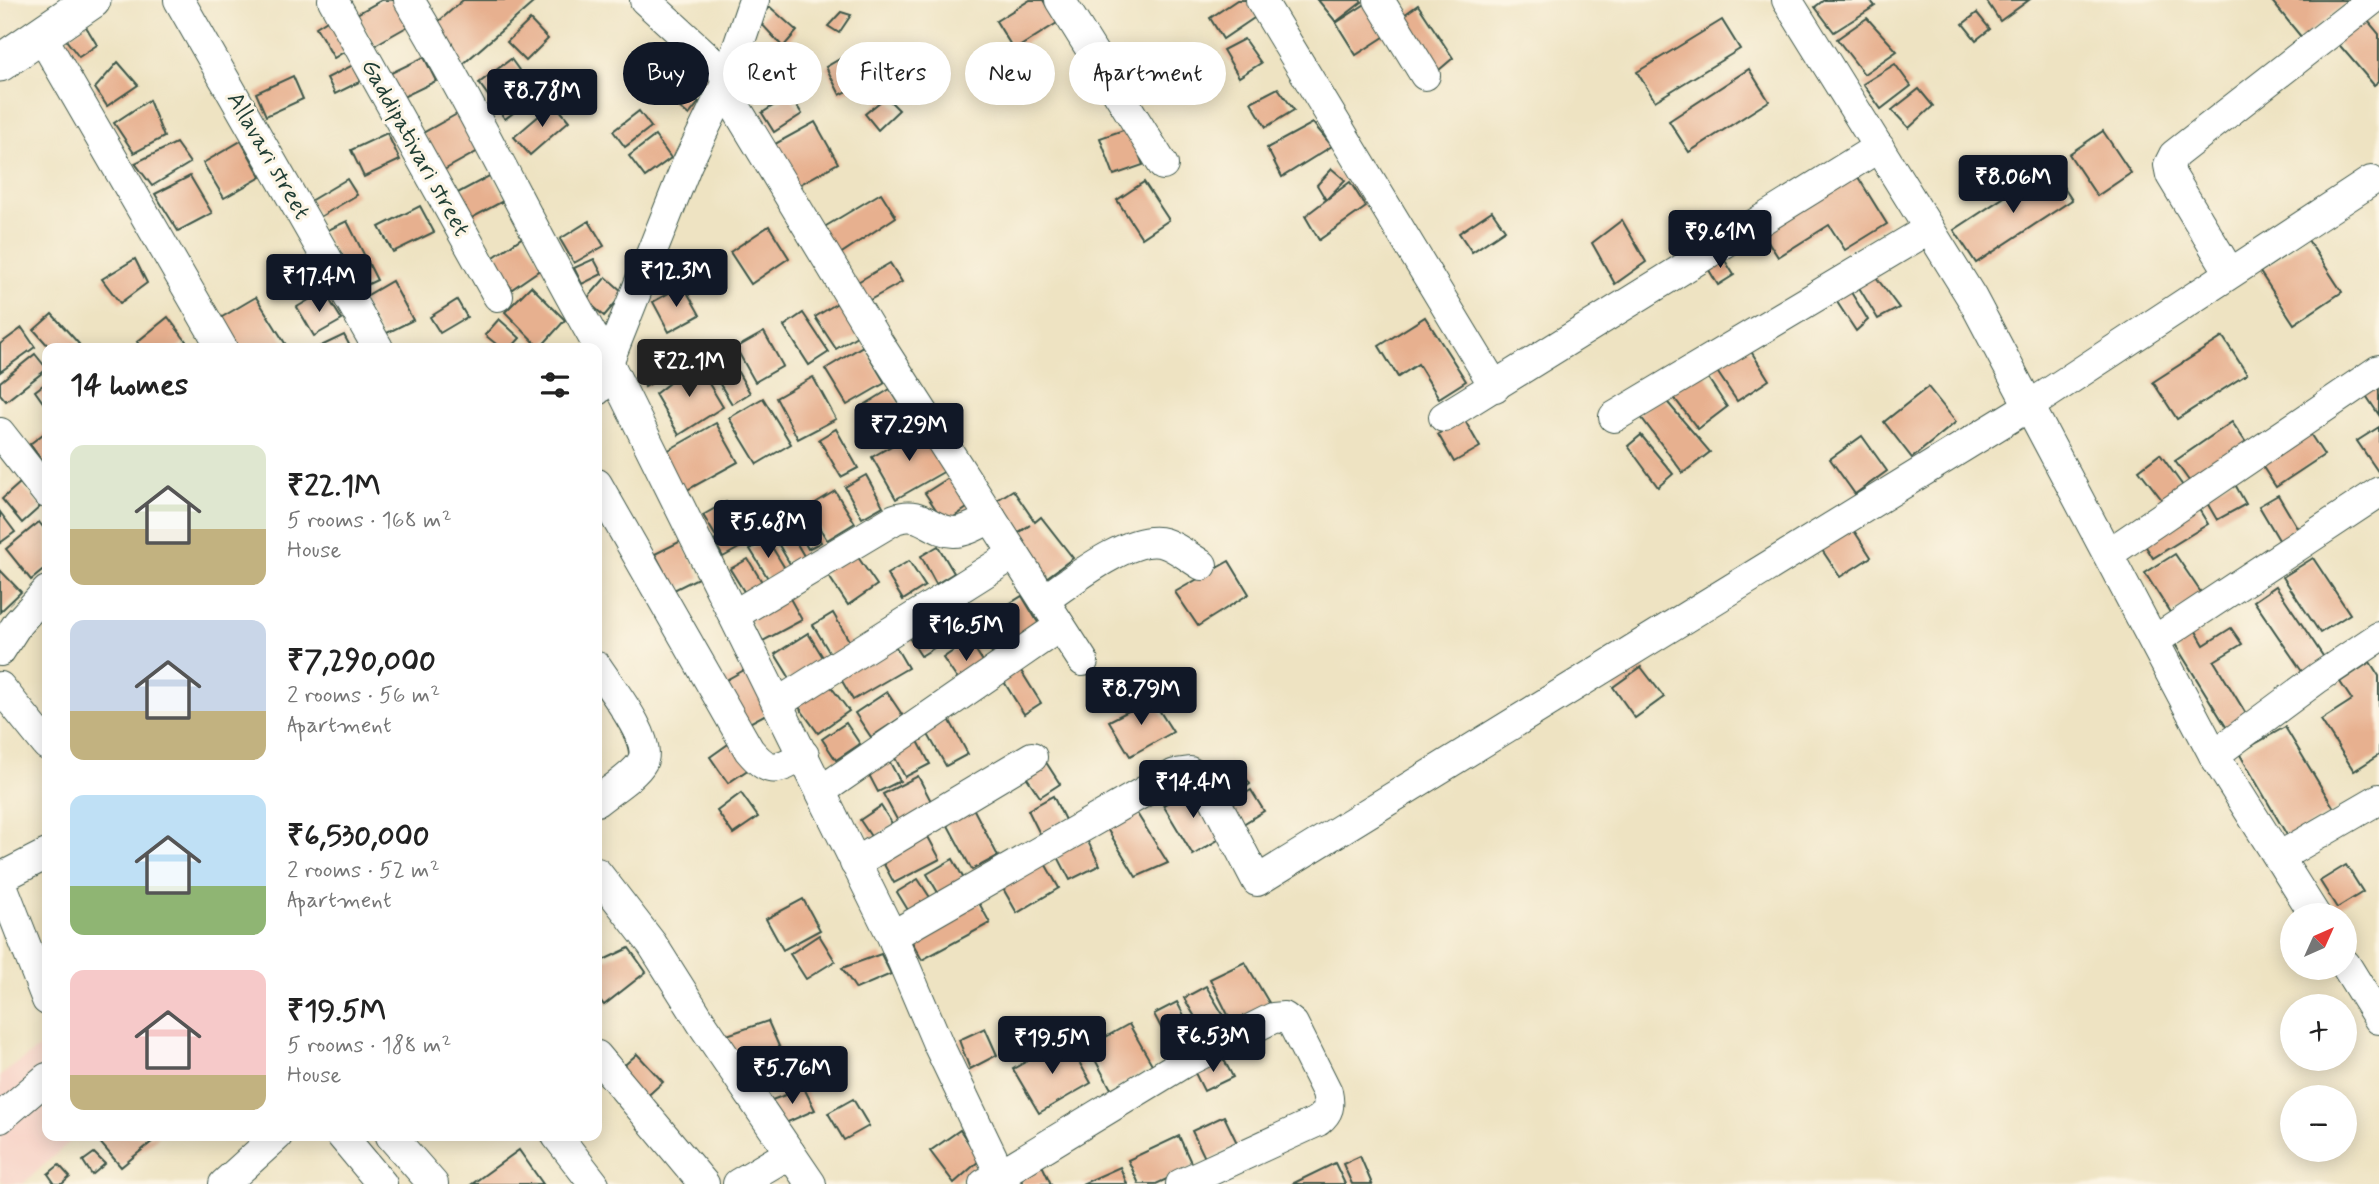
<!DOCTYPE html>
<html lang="en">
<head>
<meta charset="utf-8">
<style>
  :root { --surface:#fff; --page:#f2f2f2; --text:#222; --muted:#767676; --accent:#111827 }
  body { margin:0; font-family:Mynerve,sans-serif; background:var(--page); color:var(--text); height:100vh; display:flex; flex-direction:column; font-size:26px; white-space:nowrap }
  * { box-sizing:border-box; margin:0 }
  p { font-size:23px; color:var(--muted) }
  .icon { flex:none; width:38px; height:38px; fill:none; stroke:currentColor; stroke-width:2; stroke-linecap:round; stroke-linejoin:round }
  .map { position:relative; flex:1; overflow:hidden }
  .sheet { position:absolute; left:42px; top:343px; width:560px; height:798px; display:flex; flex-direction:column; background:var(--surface); border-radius:14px; box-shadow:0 4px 18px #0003 }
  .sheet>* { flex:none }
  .guide { position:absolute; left:623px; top:42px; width:665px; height:63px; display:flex; gap:14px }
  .needle { width:46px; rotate:45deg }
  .tools { position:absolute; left:2280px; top:903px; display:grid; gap:14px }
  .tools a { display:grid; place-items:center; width:77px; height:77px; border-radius:50%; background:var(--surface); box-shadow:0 4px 18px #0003; font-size:35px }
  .price { position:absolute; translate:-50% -60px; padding:0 16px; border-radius:7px; background:var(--accent); color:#fff; font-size:23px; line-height:46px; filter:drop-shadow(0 2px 4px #0008) }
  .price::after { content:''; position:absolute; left:50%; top:42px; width:21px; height:16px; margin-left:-10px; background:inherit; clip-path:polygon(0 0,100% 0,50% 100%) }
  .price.selected { background:#222; color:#fff }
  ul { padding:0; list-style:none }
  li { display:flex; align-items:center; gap:21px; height:175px; padding:0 28px }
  li span { display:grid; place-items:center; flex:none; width:196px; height:140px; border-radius:14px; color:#555 }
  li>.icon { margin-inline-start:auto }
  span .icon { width:84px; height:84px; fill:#fffc; stroke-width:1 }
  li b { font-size:30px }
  h2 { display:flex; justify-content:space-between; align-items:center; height:84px; padding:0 28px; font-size:30px }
  .tag { padding:0 24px; border-radius:32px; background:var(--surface); box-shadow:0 4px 18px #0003; font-size:24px; line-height:63px }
  .tag.selected { background:var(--accent); color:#fff }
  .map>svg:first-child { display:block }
  .built { fill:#f7d1c6 }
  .building { fill:#e7b08f }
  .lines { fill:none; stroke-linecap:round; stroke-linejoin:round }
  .minor-casing { stroke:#3e5649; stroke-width:32 }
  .major-casing { stroke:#3e5649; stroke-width:39 }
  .minor { stroke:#fff; stroke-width:30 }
  .major { stroke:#fff; stroke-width:37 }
  .labels { text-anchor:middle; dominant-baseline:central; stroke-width:6; stroke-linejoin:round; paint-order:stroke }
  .street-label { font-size:24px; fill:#1f3d34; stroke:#fcf5e5 }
</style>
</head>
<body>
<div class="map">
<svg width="2379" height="1184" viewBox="0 0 2379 1184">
  <rect width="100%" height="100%" fill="#fcf5e5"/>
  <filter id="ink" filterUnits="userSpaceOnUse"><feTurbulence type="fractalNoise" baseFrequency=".0143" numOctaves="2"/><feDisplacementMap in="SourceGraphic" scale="14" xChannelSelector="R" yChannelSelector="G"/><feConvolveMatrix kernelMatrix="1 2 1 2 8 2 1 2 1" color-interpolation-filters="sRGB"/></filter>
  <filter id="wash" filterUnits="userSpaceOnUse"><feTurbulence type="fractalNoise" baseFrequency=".00686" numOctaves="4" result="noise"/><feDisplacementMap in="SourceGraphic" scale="28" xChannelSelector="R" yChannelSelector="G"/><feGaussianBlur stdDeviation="1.57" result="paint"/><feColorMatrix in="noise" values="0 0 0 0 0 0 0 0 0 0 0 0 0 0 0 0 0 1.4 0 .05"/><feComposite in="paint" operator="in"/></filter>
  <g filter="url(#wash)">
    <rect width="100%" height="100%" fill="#eee3c2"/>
    <polygon class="built" points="47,1042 47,1136 76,1136 23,1184 5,1184 0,1179 0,1076"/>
    <g id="blocks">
      <g class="building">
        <polygon points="382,0 398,0 412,24 375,45 357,14"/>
        <polygon points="463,0 530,0 533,3 462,65 430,29"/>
        <polygon points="1030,0 1043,0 1057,23 1014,50 996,21"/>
        <polygon points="1237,0 1247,0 1257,16 1223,39 1210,18"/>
        <polygon points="1318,0 1360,0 1362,2 1336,22"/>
        <polygon points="1824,0 1870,0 1875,6 1834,32 1815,7"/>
        <polygon points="1986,0 2029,0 2000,21"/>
        <polygon points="2271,0 2349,0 2302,38"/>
        <polygon points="1367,3 1387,35 1356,55 1336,23"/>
        <polygon points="1418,5 1453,58 1432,76 1397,20"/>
        <polygon points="770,7 797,31 783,47 759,21"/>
        <polygon points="841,12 851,15 839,33 828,26"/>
        <polygon points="1977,13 1990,29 1976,40 1963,24"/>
        <polygon points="2363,15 2379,34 2379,81 2374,85 2335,40"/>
        <polygon points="1867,18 1897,51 1864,74 1837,39"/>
        <polygon points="329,19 347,50 334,58 316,27"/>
        <polygon points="530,20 548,39 526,61 507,42"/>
        <polygon points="1722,20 1740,49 1655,101 1637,72"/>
        <polygon points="85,25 97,45 79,57 66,40"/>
        <polygon points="1244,39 1261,63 1239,77 1223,50"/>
        <polygon points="857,49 878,76 840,95 826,67"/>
        <polygon points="682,56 715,80 703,95 671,71"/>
        <polygon points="424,57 436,81 399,99 387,75"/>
        <polygon points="511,59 537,95 505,119 479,83"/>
        <polygon points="118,62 138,85 107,106 95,88"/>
        <polygon points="1895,64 1911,86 1881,109 1863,84"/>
        <polygon points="353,65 361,81 335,94 327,78"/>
        <polygon points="1749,69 1769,101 1689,152 1669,121"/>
        <polygon points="293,76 303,99 266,116 256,93"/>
        <polygon points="665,76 699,102 689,115 655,88"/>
        <polygon points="1278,88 1294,110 1266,127 1251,102"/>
        <polygon points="1919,89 1933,106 1909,128 1892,110"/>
        <polygon points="790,95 802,114 774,132 762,113"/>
        <polygon points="886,97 899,110 878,130 865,114"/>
        <polygon points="149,100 164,137 134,153 114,123"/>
        <polygon points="554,103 569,121 530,155 514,137"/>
        <polygon points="639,111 651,127 625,147 613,131"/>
        <polygon points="457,114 478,151 444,170 423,133"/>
        <polygon points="815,122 838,163 790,190 766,149"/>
        <polygon points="1313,123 1332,146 1282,177 1267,148"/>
        <polygon points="1129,128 1143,165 1114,175 1100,138"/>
        <polygon points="2103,131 2131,173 2097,196 2069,154"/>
        <polygon points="387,133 400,160 364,177 351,150"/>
        <polygon points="655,136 671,158 645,177 629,156"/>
        <polygon points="241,141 261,177 224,198 203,163"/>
        <polygon points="176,143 190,163 152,186 135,163"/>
        <polygon points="2050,167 2072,200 1976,263 1954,230"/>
        <polygon points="1332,169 1345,180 1326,200 1350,182 1366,207 1319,240 1305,216 1326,200 1317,185"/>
        <polygon points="1853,169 1887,224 1845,250 1829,225 1778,257 1759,227"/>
        <polygon points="491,175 505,200 468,220 454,195"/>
        <polygon points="190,176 212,213 178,231 155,194"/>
        <polygon points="347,179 357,195 320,217 310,201"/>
        <polygon points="1144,182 1169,220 1142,238 1117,200"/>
        <polygon points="881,193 896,217 837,256 821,229"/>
        <polygon points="420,206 434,232 393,252 379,227"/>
        <polygon points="1492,211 1505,230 1472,252 1459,233"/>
        <polygon points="1622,220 1646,262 1615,284 1592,243"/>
        <polygon points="347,221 377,280 354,291 324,232"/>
        <polygon points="589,221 604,246 574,263 560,239"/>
        <polygon points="769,226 789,258 751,284 730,252"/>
        <polygon points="523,237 544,267 512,289 491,259"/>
        <polygon points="2308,240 2342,292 2294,324 2260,272"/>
        <polygon points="1722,256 1734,275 1718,285 1706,265"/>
        <polygon points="135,259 147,283 120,303 102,279"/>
        <polygon points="594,259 602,274 582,284 574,268"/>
        <polygon points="890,263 902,282 868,301 856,283"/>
        <polygon points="1873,273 1899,308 1878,319 1855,281"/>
        <polygon points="606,277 624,293 604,316 586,300"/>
        <polygon points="392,281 413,320 381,336 361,299"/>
        <polygon points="683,285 700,315 669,332 653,302"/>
        <polygon points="531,286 565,320 540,348 505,312"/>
        <polygon points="1849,289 1868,320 1856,331 1835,299"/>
        <polygon points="324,291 342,320 314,336 297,307"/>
        <polygon points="256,297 288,348 235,348 217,320"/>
        <polygon points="457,300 467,317 440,333 430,317"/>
        <polygon points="839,302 860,334 836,349 815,317"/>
        <polygon points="803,313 829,352 809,365 784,326"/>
        <polygon points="52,314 79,344 74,348 50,348 34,330"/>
        <polygon points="168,317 186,341 177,348 142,348 137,342"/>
        <polygon points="1425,317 1466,381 1439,398 1418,364 1398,377 1379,346"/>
        <polygon points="499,319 520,338 511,348 501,348 485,335"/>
        <polygon points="22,328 35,347 0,372 0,344"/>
        <polygon points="764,332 783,366 755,382 736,348"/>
        <polygon points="344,335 351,348 317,348"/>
        <polygon points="2223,337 2247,374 2177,419 2153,382"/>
        <polygon points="1747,345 1769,380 1737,401 1714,367"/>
        <polygon points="863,346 885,383 847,405 825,369"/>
        <polygon points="672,353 680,367 645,387 641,371"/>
        <polygon points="35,354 47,369 6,401 0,394 0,382"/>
        <polygon points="728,355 750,393 732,404 709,366"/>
        <polygon points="696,362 723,407 679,435 655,394"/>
        <polygon points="1704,372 1727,407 1698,429 1669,391"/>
        <polygon points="2379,376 2379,415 2361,388"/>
        <polygon points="813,377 836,419 798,439 776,398"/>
        <polygon points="47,382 47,408 35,391"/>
        <polygon points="1928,387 1956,422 1912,458 1884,422"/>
        <polygon points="890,389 904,411 875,429 861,407"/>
        <polygon points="1663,397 1710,452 1683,473 1638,413"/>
        <polygon points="763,398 791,444 757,464 729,418"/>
        <polygon points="1464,419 1480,447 1454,462 1438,434"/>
        <polygon points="2232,422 2249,447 2192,485 2175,461"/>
        <polygon points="716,423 738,462 680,494 658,456"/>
        <polygon points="2305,426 2324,455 2276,487 2257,458"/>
        <polygon points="2379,427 2379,473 2357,441"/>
        <polygon points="923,428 947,470 896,499 872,457"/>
        <polygon points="836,429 858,468 841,477 819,439"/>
        <polygon points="47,431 47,468 30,444"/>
        <polygon points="1641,435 1673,474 1658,487 1628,446"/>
        <polygon points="1862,436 1887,471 1855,494 1830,459"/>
        <polygon points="2160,454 2183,486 2163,501 2139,470"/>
        <polygon points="866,475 883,506 862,518 845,487"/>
        <polygon points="950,477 970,506 945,523 925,493"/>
        <polygon points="2232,479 2246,504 2217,520 2203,496"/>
        <polygon points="20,483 40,507 22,523 2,499"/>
        <polygon points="1013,490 1035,522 1041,517 1073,558 1042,581 1012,538 1030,525 1012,536 991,504"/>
        <polygon points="835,491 855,523 827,540 807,508"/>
        <polygon points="2278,495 2301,534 2282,545 2259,506"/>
        <polygon points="726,502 738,522 715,535 703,515"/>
        <polygon points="2195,503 2208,524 2153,558 2140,537"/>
        <polygon points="0,512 15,532 0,543"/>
        <polygon points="805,514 821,542 808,549 793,521"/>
        <polygon points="39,522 47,532 47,567 31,580 6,549"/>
        <polygon points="786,525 804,556 790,564 772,533"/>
        <polygon points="1851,526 1871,557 1840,577 1820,547"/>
        <polygon points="736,528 746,544 723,557 714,541"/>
        <polygon points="767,539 786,570 769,580 750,549"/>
        <polygon points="681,541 700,577 674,590 655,554"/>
        <polygon points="938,546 954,573 936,584 921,556"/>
        <polygon points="851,547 877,585 848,605 822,566"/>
        <polygon points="2175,554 2202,594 2171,614 2145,573"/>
        <polygon points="2313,558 2350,614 2320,633 2283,577"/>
        <polygon points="748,559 762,582 745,593 730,569"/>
        <polygon points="909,561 925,586 903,600 887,574"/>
        <polygon points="1229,561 1249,594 1198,626 1175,592"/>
        <polygon points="0,570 21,592 0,612"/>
        <polygon points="2276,586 2325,659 2303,673 2254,601"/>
        <polygon points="787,593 802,620 763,641 748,615"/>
        <polygon points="1022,596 1040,626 993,655 975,625"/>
        <polygon points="940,611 955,635 921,656 906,633"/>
        <polygon points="833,613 851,644 831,655 813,625"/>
        <polygon points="2193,626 2204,645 2231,628 2242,644 2214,661 2248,717 2228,730 2172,639"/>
        <polygon points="808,633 824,659 791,680 775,654"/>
        <polygon points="969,640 988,669 962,686 943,658"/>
        <polygon points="893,642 908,668 853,700 838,674"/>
        <polygon points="2370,662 2379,676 2379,755 2354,771 2321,720 2352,700 2340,682"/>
        <polygon points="1018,666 1041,703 1024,714 1001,677"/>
        <polygon points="1641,667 1664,697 1635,718 1613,687"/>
        <polygon points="746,669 770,712 744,726 721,683"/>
        <polygon points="823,676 849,711 818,733 793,699"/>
        <polygon points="887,692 903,716 871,737 855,713"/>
        <polygon points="1152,699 1173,732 1130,756 1109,721"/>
        <polygon points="949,719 968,754 946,766 926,731"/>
        <polygon points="846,723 860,744 836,760 822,739"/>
        <polygon points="2285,727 2335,810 2288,837 2239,753"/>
        <polygon points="734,740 752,767 728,783 710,757"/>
        <polygon points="918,741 930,764 905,777 893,754"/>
        <polygon points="1042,756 1060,784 1040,797 1021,769"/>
        <polygon points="887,757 900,781 878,792 866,769"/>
        <polygon points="1240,769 1250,784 1232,797 1223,780"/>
        <polygon points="918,776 934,807 900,825 883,794"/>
        <polygon points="1198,786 1221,838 1193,855 1163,805"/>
        <polygon points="1251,790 1264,811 1235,829 1223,807"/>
        <polygon points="741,793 758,817 733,834 717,811"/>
        <polygon points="1053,796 1065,820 1040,834 1028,810"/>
        <polygon points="1131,804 1168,863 1136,877 1103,822"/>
        <polygon points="881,806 893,825 872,838 860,820"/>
        <polygon points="972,806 998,856 972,870 945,820"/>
        <polygon points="926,833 940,859 894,883 880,857"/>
        <polygon points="1085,836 1100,865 1070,880 1055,851"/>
        <polygon points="953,859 965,881 940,896 927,874"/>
        <polygon points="1043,860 1059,888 1017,913 1001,885"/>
        <polygon points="2346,865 2363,892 2337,908 2320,881"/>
        <polygon points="918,879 933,902 911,915 897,892"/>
        <polygon points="973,892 990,923 922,960 905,929"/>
        <polygon points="803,899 820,930 783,950 766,919"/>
        <polygon points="819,935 835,961 806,979 790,954"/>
        <polygon points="629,948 646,972 604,1005 597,996 597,963"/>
        <polygon points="881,954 891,974 856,989 842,968"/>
        <polygon points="1245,962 1271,1006 1233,1025 1210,979"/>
        <polygon points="1206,986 1228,1023 1206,1036 1184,998"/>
        <polygon points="1177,1002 1195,1037 1172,1049 1154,1014"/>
        <polygon points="768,1021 781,1051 748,1075 721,1037"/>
        <polygon points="1129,1024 1153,1066 1111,1089 1088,1047"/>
        <polygon points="985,1028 997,1055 970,1069 959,1040"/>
        <polygon points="1066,1039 1091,1083 1039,1113 1013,1069"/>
        <polygon points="637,1054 663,1082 643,1100 617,1072"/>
        <polygon points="1222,1056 1233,1077 1204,1091 1194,1071"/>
        <polygon points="804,1088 815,1110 781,1125 769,1101"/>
        <polygon points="853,1099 869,1126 844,1140 828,1113"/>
        <polygon points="1224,1116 1238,1145 1206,1160 1192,1131"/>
        <polygon points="960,1130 980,1160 954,1183 930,1151"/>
        <polygon points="103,1136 159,1136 121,1167 98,1140"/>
        <polygon points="1179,1136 1193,1167 1156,1184 1139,1184 1128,1160"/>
        <polygon points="519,1150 543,1184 472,1184"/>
        <polygon points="94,1153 105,1164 92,1175 83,1161"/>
        <polygon points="1360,1156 1372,1184 1352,1184 1343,1164"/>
        <polygon points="1041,1163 1051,1184 1023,1184 1020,1174"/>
        <polygon points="1335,1163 1345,1184 1292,1184"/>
        <polygon points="59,1165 70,1177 62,1184 55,1184 48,1174"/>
        <polygon points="1120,1167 1127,1184 1082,1184"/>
      </g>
    </g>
  </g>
  <g filter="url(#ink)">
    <use href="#blocks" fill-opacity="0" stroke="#3e5649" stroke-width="2"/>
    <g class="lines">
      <defs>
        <g id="minor">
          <polyline points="179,0 378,348"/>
          <polyline points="333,0 498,296"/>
          <path d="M409,0C481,118 538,245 609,364L892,936L938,1044L1005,1184"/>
          <polyline points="645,0 728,76"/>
          <polyline points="1060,0 1163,165"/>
          <polyline points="1261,0 1495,387"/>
          <polyline points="1379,0 1425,75"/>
          <polyline points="1787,0 1972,298 2214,755 2315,915"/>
          <polyline points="41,35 222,348"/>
          <polyline points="724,88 874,336 1083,661"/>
          <polyline points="2230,273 2171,175 2169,165 2174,155 2372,0"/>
          <polyline points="597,390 687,164 724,88 754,0"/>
          <polyline points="1444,417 1879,147"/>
          <polyline points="1614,417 1929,229"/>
          <polyline points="0,433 47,493"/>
          <path d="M597,484L749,750C770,775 777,770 804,755"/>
          <polyline points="2108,554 2379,370"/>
          <path d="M1044,600C1070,582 1131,533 1164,543C1177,547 1190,558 1202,565"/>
          <path d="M734,615L895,519C922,509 930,531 954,532C967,532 980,523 991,518"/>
          <polyline points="2154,641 2379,492"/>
          <polyline points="0,651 18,623 47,591"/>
          <path d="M597,667C609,686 654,741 642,762C635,775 609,791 597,801"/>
          <polyline points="0,687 47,745"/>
          <polyline points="778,703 1014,554"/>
          <polyline points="2214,755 2318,678 2379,637"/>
          <polyline points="821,791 1060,626"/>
          <polyline points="2279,857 2379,799"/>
          <polyline points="855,863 1032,757"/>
          <polyline points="597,873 652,944 703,1025 811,1184"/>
          <polyline points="0,878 47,854"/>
          <polyline points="0,880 47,1000"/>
          <polyline points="892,936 1175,774 1190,772 1205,781 1257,881 2029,406 2371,181"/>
          <polyline points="2345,964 2379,1019"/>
          <polyline points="597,1056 704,1184"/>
          <polyline points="0,1118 47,1078"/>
          <polyline points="342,1136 382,1184"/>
          <polyline points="391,1136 433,1184"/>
          <polyline points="557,1136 594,1184"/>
          <polyline points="224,1184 277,1136"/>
          <polyline points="738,1184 790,1153"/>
          <path d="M984,1184L1183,1063L1273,1018L1284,1017L1293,1024L1327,1092C1330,1106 1329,1112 1318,1121L1181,1184"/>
        </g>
        <polyline id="major" points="0,63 92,0"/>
      </defs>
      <use href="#minor" class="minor-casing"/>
      <use href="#major" class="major-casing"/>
      <use href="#minor" class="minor"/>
      <use href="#major" class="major"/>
    </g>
  </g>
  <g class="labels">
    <g class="street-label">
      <text transform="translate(415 148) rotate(61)">Gaddipativari street</text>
      <text transform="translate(268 156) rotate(60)">Allavari street</text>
    </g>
  </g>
</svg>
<div class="tools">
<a><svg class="needle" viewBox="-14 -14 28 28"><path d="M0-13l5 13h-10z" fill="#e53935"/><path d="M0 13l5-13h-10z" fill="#767676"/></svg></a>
<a>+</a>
<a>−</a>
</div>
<b class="price" style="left:542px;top:129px">₹8.78M</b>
<b class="price" style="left:2013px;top:215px">₹8.06M</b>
<b class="price" style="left:1720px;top:270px">₹9.61M</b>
<b class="price" style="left:676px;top:309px">₹12.3M</b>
<b class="price" style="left:319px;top:314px">₹17.4M</b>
<b class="price selected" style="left:689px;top:399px">₹22.1M</b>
<b class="price" style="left:909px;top:463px">₹7.29M</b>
<b class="price" style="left:768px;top:560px">₹5.68M</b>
<b class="price" style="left:966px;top:663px">₹16.5M</b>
<b class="price" style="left:1141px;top:727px">₹8.79M</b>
<b class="price" style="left:1193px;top:820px">₹14.4M</b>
<b class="price" style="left:1213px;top:1074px">₹6.53M</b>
<b class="price" style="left:1052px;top:1076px">₹19.5M</b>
<b class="price" style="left:792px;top:1106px">₹5.76M</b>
<div class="guide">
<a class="tag selected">Buy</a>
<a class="tag">Rent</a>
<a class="tag">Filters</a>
<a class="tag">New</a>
<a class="tag">Apartment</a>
</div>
<section class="sheet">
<h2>14 homes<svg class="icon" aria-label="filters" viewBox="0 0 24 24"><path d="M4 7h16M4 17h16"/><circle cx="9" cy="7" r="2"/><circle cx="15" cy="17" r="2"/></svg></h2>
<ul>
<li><span style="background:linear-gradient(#dfe7d0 60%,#c2b280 0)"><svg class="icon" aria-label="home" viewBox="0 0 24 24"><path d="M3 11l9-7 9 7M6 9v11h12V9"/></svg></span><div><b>₹22.1M</b><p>5 rooms · 168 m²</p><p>House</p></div></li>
<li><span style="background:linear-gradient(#c9d6e8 65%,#c2b280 0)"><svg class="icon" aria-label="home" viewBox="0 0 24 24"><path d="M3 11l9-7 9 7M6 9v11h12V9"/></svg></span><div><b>₹7,290,000</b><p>2 rooms · 56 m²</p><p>Apartment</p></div></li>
<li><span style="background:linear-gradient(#bfe0f5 65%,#8fb573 0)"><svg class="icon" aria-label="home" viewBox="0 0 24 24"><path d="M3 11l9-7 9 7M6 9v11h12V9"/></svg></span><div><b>₹6,530,000</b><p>2 rooms · 52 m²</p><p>Apartment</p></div></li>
<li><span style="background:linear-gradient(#f6c9c9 75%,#c2b280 0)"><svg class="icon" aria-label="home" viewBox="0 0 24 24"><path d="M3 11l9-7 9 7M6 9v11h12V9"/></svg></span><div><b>₹19.5M</b><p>5 rooms · 188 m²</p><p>House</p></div></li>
</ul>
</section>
</div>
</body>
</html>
